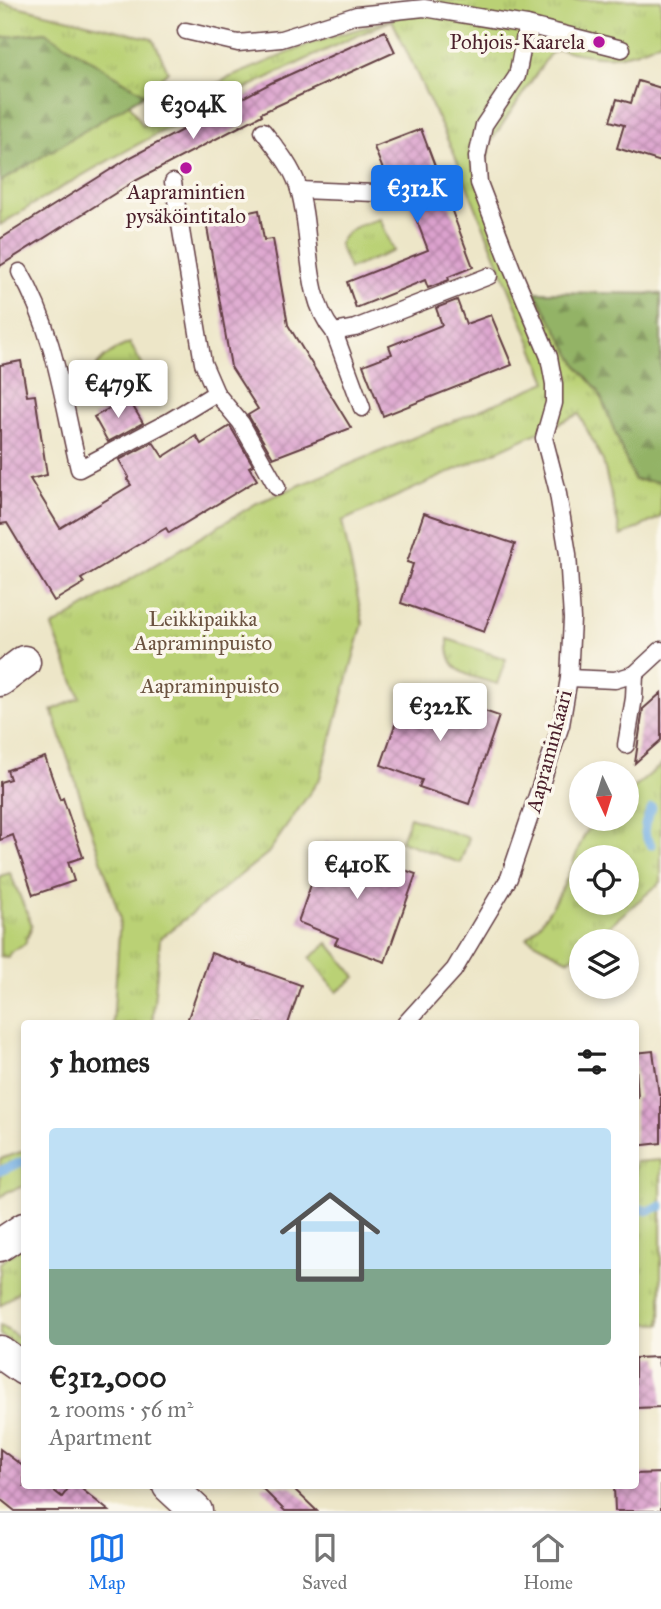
<!DOCTYPE html>
<html lang="en">
<head>
<meta charset="utf-8">
<style>
  :root { --surface:#fff; --page:#f6f6f6; --text:#222; --muted:#767676; --line:#e0e0e0; --accent:#1a73e8 }
  body { margin:0; font-family:"IM FELL Great Primer",serif; background:var(--page); color:var(--text); height:100vh; display:flex; flex-direction:column; font-size:26px; white-space:nowrap }
  * { box-sizing:border-box; margin:0 }
  p { font-size:23px; color:var(--muted) }
  .icon { flex:none; width:38px; height:38px; fill:none; stroke:currentColor; stroke-width:2; stroke-linecap:round; stroke-linejoin:round }
  .map { position:relative; flex:1; overflow:hidden }
  .panel { position:absolute; left:21px; top:1020px; width:618px; height:469px; display:flex; flex-direction:column; background:var(--surface); border-radius:7px; box-shadow:0 4px 10px #0003 }
  .panel>* { flex:none }
  .needle { width:46px; rotate:176deg }
  .fabs { position:absolute; left:569px; top:761px; display:grid; gap:14px }
  .fabs a { display:grid; place-items:center; width:70px; height:70px; border-radius:50%; background:var(--surface); box-shadow:0 4px 10px #0003; font-size:35px }
  .price { position:absolute; translate:-50% -60px; padding:0 16px; border-radius:7px; background:#fff; color:#222; font-size:23px; line-height:46px; filter:drop-shadow(0 2px 4px #0008) }
  .price::after { content:''; position:absolute; left:50%; top:42px; width:21px; height:16px; margin-left:-10px; background:inherit; clip-path:polygon(0 0,100% 0,50% 100%) }
  .price.current { background:var(--accent); color:#fff }
  ul { padding:0; list-style:none }
  li { display:grid; align-content:center; gap:14px; height:371px; padding:0 28px }
  li+li { border-top:2px solid var(--line) }
  li span { display:grid; place-items:center; height:217px; border-radius:7px; color:#555 }
  li>.icon { margin-inline-start:auto }
  span .icon { width:126px; height:126px; fill:#fffc; stroke-width:1 }
  li b { font-size:30px }
  h2 { display:flex; justify-content:space-between; align-items:center; height:84px; padding:0 28px; font-size:30px }
  .menu { display:flex; justify-content:space-around; align-items:center; height:98px; border-top:2px solid var(--line); background:var(--surface); font-size:19px; color:var(--muted) }
  .menu a { display:grid; justify-items:center; gap:4px }
  .menu .current { color:var(--accent) }
  .map>svg:first-child { display:block }
  .grass { fill:url(#grass-tufts); stroke:#827850; stroke-width:2; fill-rule:evenodd }
  .forest { fill:url(#forest-firs); stroke:#6e6948; stroke-width:2 }
  .lines { fill:none; stroke-linecap:round; stroke-linejoin:round }
  .stream { stroke:#72aee3; stroke-width:9 }
  .building { fill:url(#building-cross-hatch) }
  .service-casing { stroke:#623d43; stroke-width:19 }
  .minor-casing { stroke:#623d43; stroke-width:35 }
  .service { stroke:#fff; stroke-width:16 }
  .minor { stroke:#fff; stroke-width:32 }
  .poi-dot { fill:#b5179e; stroke:#fbf7ec; stroke-width:2.5 }
  .labels { text-anchor:middle; dominant-baseline:central; stroke-width:7; stroke-linejoin:round; paint-order:stroke }
  .poi-label { font-size:21px; fill:#4a1f2b; stroke:#fbf7ec; text-anchor:end }
  .park-label { font-size:21px; fill:#6c5441; stroke:#fbf7ec }
  .street-label { font-size:21px; fill:#4a1f2b; stroke:#fbf7ec }
</style>
</head>
<body>
<div class="map">
<svg width="661" height="1511" viewBox="0 0 661 1511">
  <defs>
    <pattern id="grass-tufts" width="24" height="20" patternUnits="userSpaceOnUse" patternTransform="scale(1.75)"><rect width="24" height="20" fill="#bad175"/><path d="M3 7l-1-3M5 7V3M7 7l1-3M15 17l-1-3M17 17v-4M19 17l1-3" fill="none" stroke="#a1b365"/></pattern>
    <pattern id="forest-firs" width="22" height="20" patternUnits="userSpaceOnUse" patternTransform="scale(1.75)"><rect width="22" height="20" fill="#93b366"/><path d="M5 1l3.5 6h-7zM16 11l3.5 6h-7z" fill="#7a9154"/></pattern>
    <pattern id="building-cross-hatch" width="8" height="8" patternUnits="userSpaceOnUse" patternTransform="scale(1.75)"><rect width="8" height="8" fill="#dca2ce"/><path d="M0 0l8 8M0 8l8-8" fill="none" stroke="#b483a7"/></pattern>
  </defs>
  <rect width="100%" height="100%" fill="#fbf7ec"/>
  <filter id="ink" filterUnits="userSpaceOnUse"><feTurbulence type="fractalNoise" baseFrequency=".0143" numOctaves="2"/><feDisplacementMap in="SourceGraphic" scale="14" xChannelSelector="R" yChannelSelector="G"/><feConvolveMatrix kernelMatrix="1 2 1 2 8 2 1 2 1" color-interpolation-filters="sRGB"/></filter>
  <filter id="wash" filterUnits="userSpaceOnUse"><feTurbulence type="fractalNoise" baseFrequency=".00686" numOctaves="4" result="noise"/><feDisplacementMap in="SourceGraphic" scale="28" xChannelSelector="R" yChannelSelector="G"/><feGaussianBlur stdDeviation="1.57" result="paint"/><feColorMatrix in="noise" values="0 0 0 0 0 0 0 0 0 0 0 0 0 0 0 0 0 1.4 0 .05"/><feComposite in="paint" operator="in"/></filter>
  <g filter="url(#wash)">
    <rect width="100%" height="100%" fill="#ede6c8"/>
    <g class="grass">
      <path d="M440,0H661V41C622,61 600,59 558,49L549,55L490,143L486,164L490,182L535,292L661,294V517L621,536L603,461L579,414L342,521L363,623L320,778L268,853L160,939L152,1024H113L120,917L52,710L80,698L52,627L257,503L547,382L455,156L392,20C257,80 125,146 0,225V182L129,103L143,126L226,79L312,43L392,19Z"/>
      <polygon points="0,2 153,39 168,71 145,94 45,32 0,38"/>
      <path d="M380,219L394,251L349,269L339,244C347,227 363,224 380,219Z"/>
      <path d="M130,343L147,374L89,409L82,399C92,368 99,355 130,343Z"/>
      <path d="M448,639L506,659L497,684C469,675 446,675 448,639Z"/>
      <path d="M661,765V882L591,941L581,942V950L568,960L527,938C544,921 557,900 567,878C576,858 581,833 597,819H626L627,794ZM581,858H626V903H581Z"/>
      <polygon points="410,817 469,838 460,863 401,841"/>
      <polygon points="10,873 32,925 25,944 12,951 8,957 0,956 0,876"/>
      <polygon points="328,943 356,977 337,992 310,958"/>
      <polygon points="24,1151 24,1186 7,1192 0,1198 0,1159"/>
      <polygon points="661,1160 661,1324 635,1323 635,1162"/>
      <polygon points="24,1245 24,1287 0,1306 0,1263"/>
      <polygon points="0,1325 24,1341 24,1351 0,1335"/>
    </g>
    <g class="forest">
      <polygon points="45,32 145,94 0,182 0,38"/>
      <polygon points="535,292 661,294 661,482 634,480 598,390 579,368"/>
    </g>
    <g class="lines">
      <g class="stream">
        <path d="M651,845C640,831 645,822 652,808"/>
        <polyline points="0,1171 24,1161"/>
        <polyline points="635,1207 647,1211 661,1206"/>
      </g>
    </g>
    <g id="blocks">
      <g class="building">
        <polygon points="385,31 395,52 261,113 262,115 133,182 0,266 0,239 129,158 271,83"/>
        <polygon points="638,81 661,88 661,162 617,148 624,125 610,121 617,99 631,103"/>
        <polygon points="421,129 473,267 448,277 449,280 428,288 425,280 356,308 347,282 428,250 398,172 386,177 374,147"/>
        <polygon points="259,210 264,240 273,239 288,325 351,428 273,458 248,415 258,409 231,367 206,221"/>
        <polygon points="457,300 466,324 491,315 512,365 383,416 363,365 392,354 389,346 442,325 436,308"/>
        <polygon points="21,361 27,396 35,395 47,475 30,479 60,528 131,485 127,479 129,477 119,460 153,442 163,457 196,436 201,444 230,426 253,465 249,467 257,480 169,533 166,528 81,579 84,583 54,601 7,523 0,524 0,365"/>
        <polygon points="128,398 143,423 108,442 94,417"/>
        <polygon points="424,513 515,544 484,632 401,603 413,564 407,562"/>
        <polygon points="409,685 499,716 469,804 419,787 422,780 381,765"/>
        <polygon points="661,693 661,740 635,763 643,709"/>
        <polygon points="45,757 60,800 63,798 83,857 68,862 74,881 33,895 13,835 0,840 0,782 10,779 7,770"/>
        <polygon points="326,842 416,874 385,962 335,944 338,938 298,922"/>
        <polygon points="211,953 301,985 288,1024 186,1024"/>
        <polygon points="653,1051 659,1095 661,1095 661,1143 635,1146 635,1098 638,1098 635,1053"/>
        <polygon points="658,1357 659,1366 661,1366 661,1407 635,1408 635,1358"/>
        <polygon points="0,1449 24,1467 24,1486 48,1486 62,1497 70,1486 78,1486 109,1511 15,1511 0,1499"/>
        <polygon points="661,1473 661,1511 615,1511 614,1486 635,1486 635,1474"/>
        <polygon points="260,1486 291,1486 317,1511 285,1511"/>
      </g>
    </g>
  </g>
  <g filter="url(#ink)">
    <use href="#blocks" fill-opacity="0" stroke="#623d43" stroke-width="2"/>
    <g class="lines">
      <defs>
        <g id="service">
          <polyline points="186,31 238,43 281,39 357,15 424,8 527,25 622,49"/>
          <path d="M263,131C276,148 291,165 298,186C313,230 302,295 334,332L362,408"/>
          <polyline points="173,182 203,363 216,393 241,423 277,487"/>
          <polyline points="299,190 375,193 391,186"/>
          <path d="M20,272C55,332 63,402 79,469L168,422L216,393"/>
          <polyline points="334,332 355,328 489,276"/>
          <polyline points="569,678 615,680 635,674 661,650"/>
          <polyline points="626,745 634,698 635,674"/>
          <polyline points="405,1024 454,970 509,878 561,725 569,678 572,619 568,554 557,488 544,438 554,403 554,384 549,357 512,269 479,183 477,157 484,125 517,76 527,25"/>
        </g>
        <g id="minor">
          <polyline points="0,680 24,662"/>
          <polyline points="0,1245 24,1229"/>
          <polyline points="0,1352 24,1369"/>
          <polyline points="169,1486 196,1511"/>
        </g>
      </defs>
      <use href="#service" class="service-casing"/>
      <use href="#minor" class="minor-casing"/>
      <use href="#service" class="service"/>
      <use href="#minor" class="minor"/>
    </g>
  </g>
  <g class="poi-dot">
    <circle cx="599" cy="42" r="7"/>
    <circle cx="186" cy="168" r="7"/>
  </g>
  <g class="labels">
    <g class="poi-label">
      <text x="585" y="42">Pohjois-Kaarela</text>
      <text x="186" y="192" text-anchor="middle">Aapramintien<tspan x="186" dy="24">pysäköintitalo</tspan></text>
    </g>
    <g class="park-label">
      <text x="203" y="619">Leikkipaikka<tspan x="203" dy="24">Aapraminpuisto</tspan></text>
      <text x="210" y="686">Aapraminpuisto</text>
    </g>
    <g class="street-label">
      <text transform="translate(549 751) rotate(-75)">Aapraminkaari</text>
    </g>
  </g>
</svg>
<div class="fabs">
<a><svg class="needle" viewBox="-14 -14 28 28"><path d="M0-13l5 13h-10z" fill="#e53935"/><path d="M0 13l5-13h-10z" fill="#767676"/></svg></a>
<a><svg class="icon" aria-label="locate" viewBox="0 0 24 24"><circle cx="12" cy="12" r="6"/><path d="M12 2v4M12 18v4M2 12h4M18 12h4"/></svg></a>
<a><svg class="icon" aria-label="layers" viewBox="0 0 24 24"><path d="M12 4l9 5-9 5-9-5zM3 14l9 5 9-5"/></svg></a>
</div>
<b class="price" style="left:193px;top:141px">€304K</b>
<b class="price current" style="left:417px;top:225px">€312K</b>
<b class="price" style="left:118px;top:420px">€479K</b>
<b class="price" style="left:440px;top:743px">€322K</b>
<b class="price" style="left:357px;top:901px">€410K</b>
<section class="panel">
<h2>5 homes<svg class="icon" aria-label="filters" viewBox="0 0 24 24"><path d="M4 7h16M4 17h16"/><circle cx="9" cy="7" r="2"/><circle cx="15" cy="17" r="2"/></svg></h2>
<ul>
<li><span style="background:linear-gradient(#bfe0f5 65%,#7fa58c 0)"><svg class="icon" aria-label="home" viewBox="0 0 24 24"><path d="M3 11l9-7 9 7M6 9v11h12V9"/></svg></span><div><b>€312,000</b><p>2 rooms · 56 m²</p><p>Apartment</p></div></li>
</ul>
</section>
</div>
<nav class="menu">
<a class="current"><svg class="icon" aria-label="map" viewBox="0 0 24 24"><path d="M3 6l6-2 6 2 6-2v14l-6 2-6-2-6 2zM9 4v14M15 6v14"/></svg>Map</a>
<a><svg class="icon" aria-label="saved" viewBox="0 0 24 24"><path d="M7 4h10v16l-5-4-5 4z"/></svg>Saved</a>
<a><svg class="icon" aria-label="home" viewBox="0 0 24 24"><path d="M3 11l9-7 9 7M6 9v11h12V9"/></svg>Home</a>
</nav>
</body>
</html>
